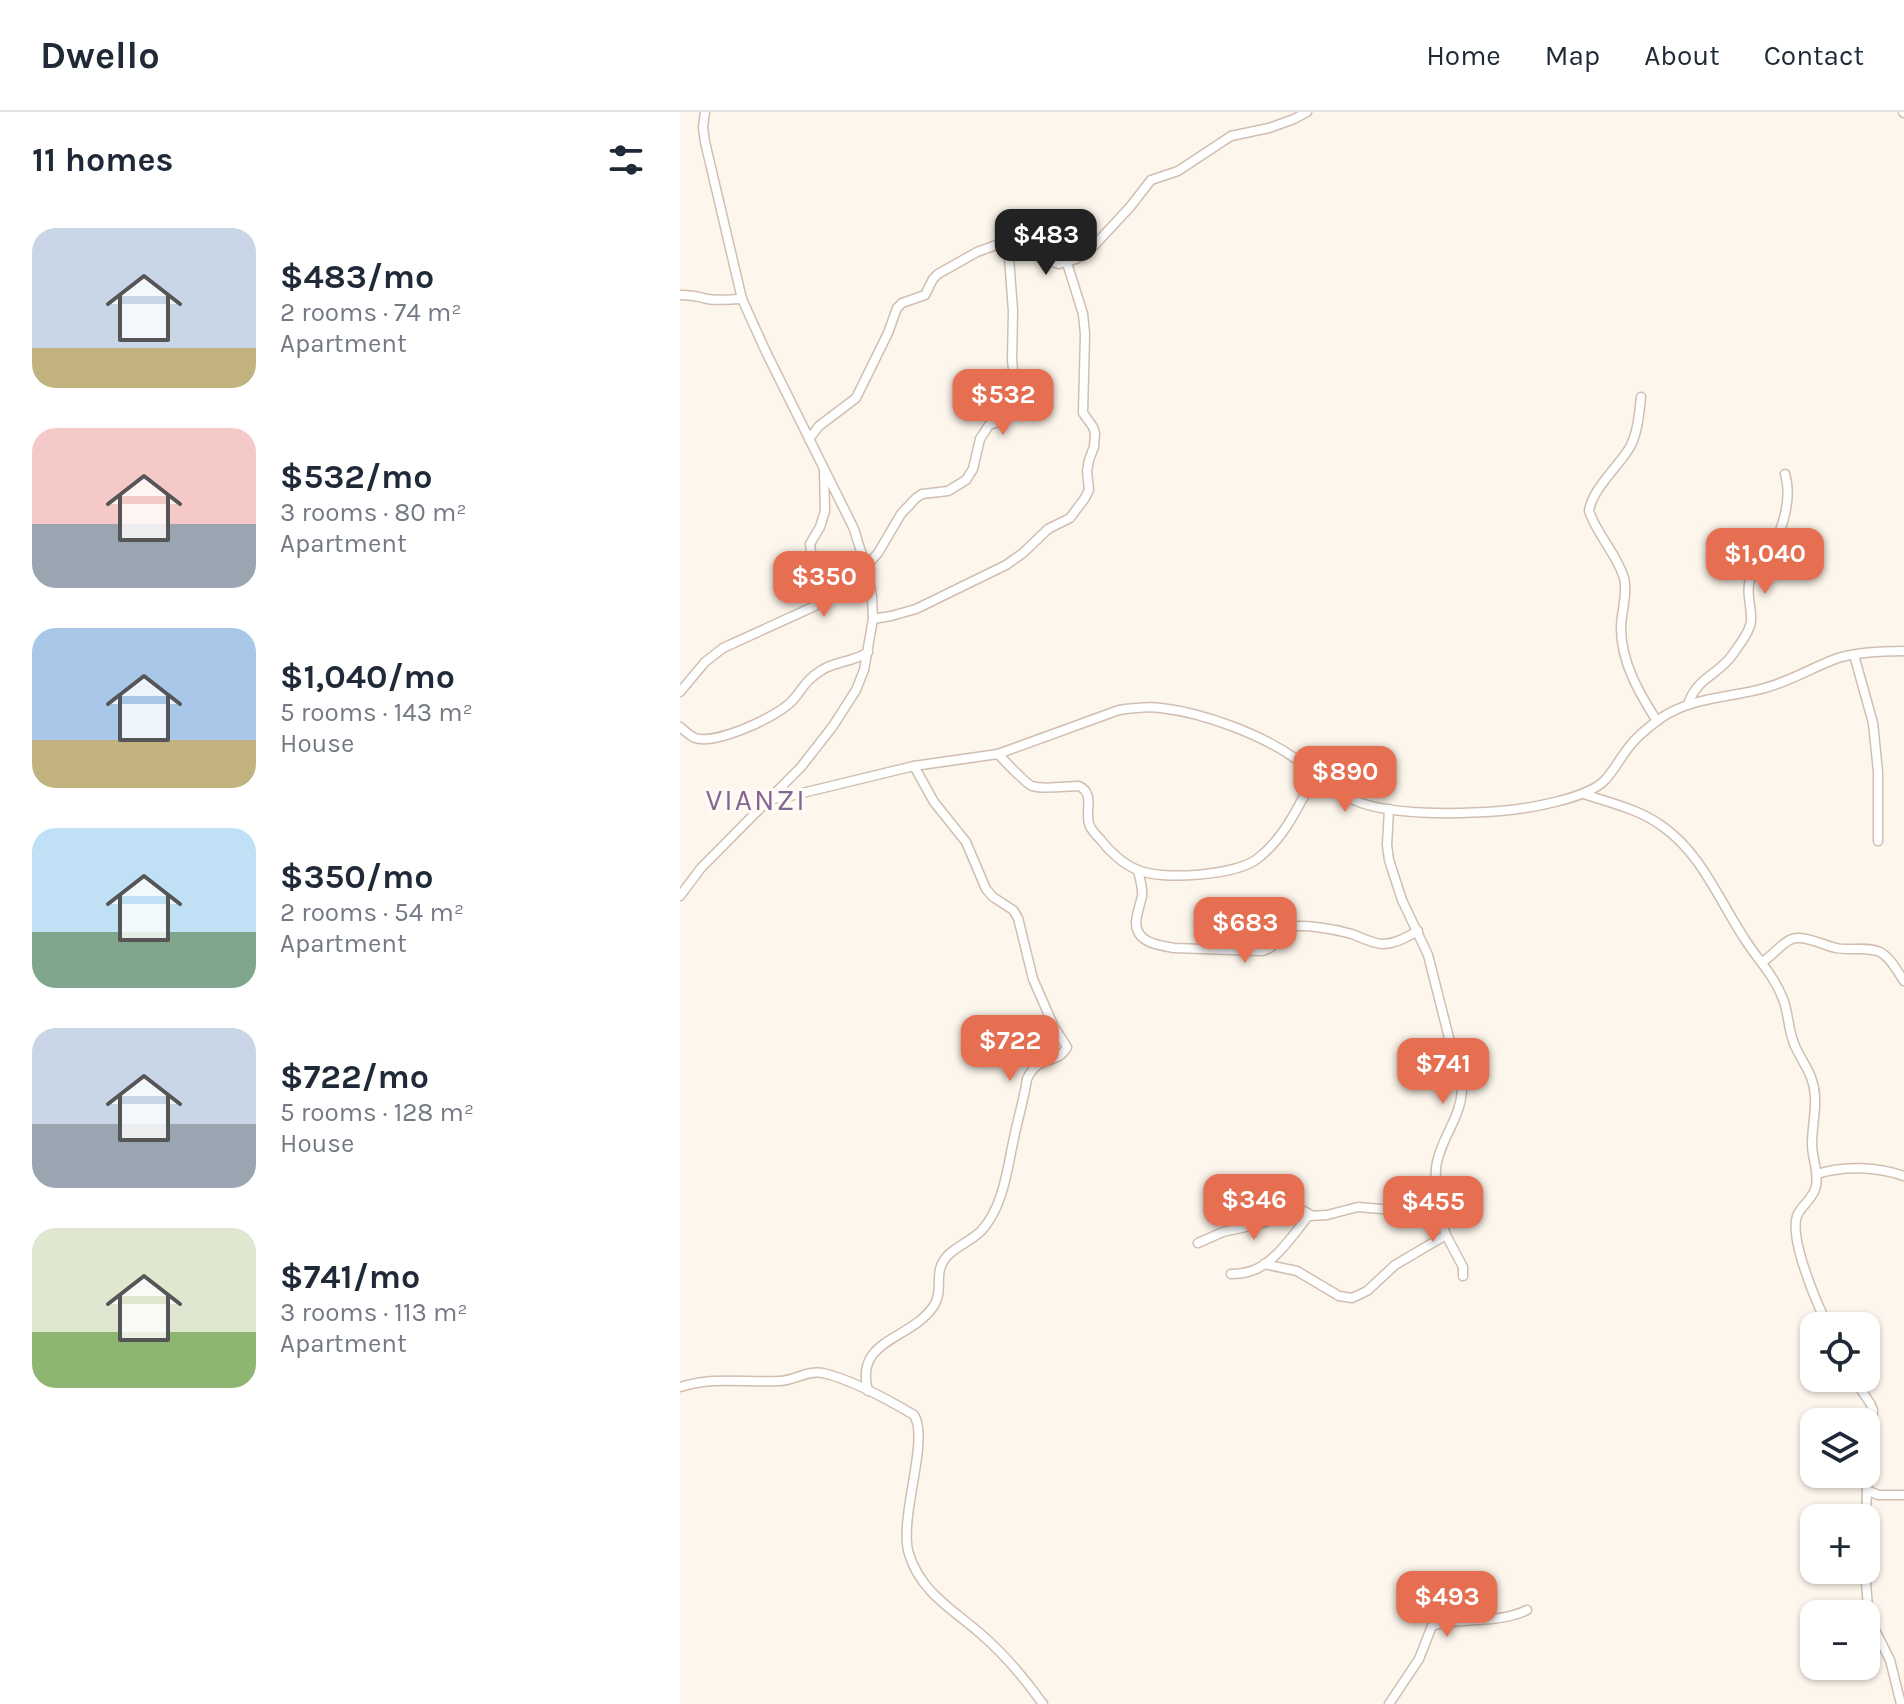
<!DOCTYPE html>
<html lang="en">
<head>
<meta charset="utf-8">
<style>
  :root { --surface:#fff; --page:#f2f2f3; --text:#1f2937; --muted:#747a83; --line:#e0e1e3; --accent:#e76f51 }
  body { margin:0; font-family:Karla,sans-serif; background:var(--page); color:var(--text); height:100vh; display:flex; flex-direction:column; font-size:30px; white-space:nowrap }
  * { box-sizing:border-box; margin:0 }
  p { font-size:26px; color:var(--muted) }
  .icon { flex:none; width:44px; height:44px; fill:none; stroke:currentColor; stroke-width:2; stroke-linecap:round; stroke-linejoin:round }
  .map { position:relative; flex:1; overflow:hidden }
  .sheet { display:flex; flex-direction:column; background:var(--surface); width:680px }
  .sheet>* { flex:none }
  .fabs { position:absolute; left:1120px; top:1200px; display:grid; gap:16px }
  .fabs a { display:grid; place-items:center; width:80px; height:80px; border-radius:16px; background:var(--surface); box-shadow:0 2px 6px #0004; font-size:40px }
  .price { position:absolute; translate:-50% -68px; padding:0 18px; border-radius:16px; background:var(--accent); color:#fff; font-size:26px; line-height:52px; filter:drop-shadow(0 2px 4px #0008) }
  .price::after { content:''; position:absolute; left:50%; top:48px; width:24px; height:18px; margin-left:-12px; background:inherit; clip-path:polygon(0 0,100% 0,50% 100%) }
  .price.current { background:#222; color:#fff }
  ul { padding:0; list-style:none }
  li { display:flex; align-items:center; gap:24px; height:200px; padding:0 32px }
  li span { display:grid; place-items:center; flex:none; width:224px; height:160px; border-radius:24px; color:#555 }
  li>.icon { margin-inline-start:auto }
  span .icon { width:96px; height:96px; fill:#fffc; stroke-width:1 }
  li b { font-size:34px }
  h2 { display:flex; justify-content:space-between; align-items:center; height:96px; padding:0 32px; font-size:34px }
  header { display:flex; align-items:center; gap:48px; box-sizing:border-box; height:112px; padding:0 40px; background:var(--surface); border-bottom:2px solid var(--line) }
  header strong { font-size:38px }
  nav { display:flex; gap:44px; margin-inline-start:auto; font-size:28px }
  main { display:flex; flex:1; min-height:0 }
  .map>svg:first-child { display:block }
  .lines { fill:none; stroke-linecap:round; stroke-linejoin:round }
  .minor-casing { stroke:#d1beb0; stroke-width:11 }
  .minor { stroke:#fff; stroke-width:8 }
  .labels { text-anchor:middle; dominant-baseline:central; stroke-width:7; stroke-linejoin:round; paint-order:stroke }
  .quarter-label { font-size:30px; letter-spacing:2px; fill:#846695; stroke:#fffaf3 }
</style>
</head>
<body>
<header>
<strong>Dwello</strong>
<nav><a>Home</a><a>Map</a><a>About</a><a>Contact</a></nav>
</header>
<main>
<section class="sheet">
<h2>11 homes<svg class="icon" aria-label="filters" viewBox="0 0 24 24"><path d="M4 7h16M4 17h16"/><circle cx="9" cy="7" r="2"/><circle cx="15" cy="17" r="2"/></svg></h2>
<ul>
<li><span style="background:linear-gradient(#c9d6e8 75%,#c2b280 0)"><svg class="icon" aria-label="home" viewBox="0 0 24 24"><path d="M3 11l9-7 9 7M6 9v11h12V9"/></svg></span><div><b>$483/mo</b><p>2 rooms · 74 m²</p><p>Apartment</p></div></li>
<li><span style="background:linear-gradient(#f6c9c9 60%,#9aa5b1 0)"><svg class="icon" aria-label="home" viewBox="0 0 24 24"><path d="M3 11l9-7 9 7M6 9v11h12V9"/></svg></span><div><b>$532/mo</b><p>3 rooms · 80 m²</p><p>Apartment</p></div></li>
<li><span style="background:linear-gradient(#a9c7e8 70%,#c2b280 0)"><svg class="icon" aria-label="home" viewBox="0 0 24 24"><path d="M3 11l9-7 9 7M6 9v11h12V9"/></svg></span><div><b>$1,040/mo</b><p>5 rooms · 143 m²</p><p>House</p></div></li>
<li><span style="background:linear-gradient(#bfe0f5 65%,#7fa58c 0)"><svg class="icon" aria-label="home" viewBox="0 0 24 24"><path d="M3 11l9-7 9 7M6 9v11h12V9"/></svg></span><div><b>$350/mo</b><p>2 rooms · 54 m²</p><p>Apartment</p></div></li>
<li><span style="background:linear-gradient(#c9d6e8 60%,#9aa5b1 0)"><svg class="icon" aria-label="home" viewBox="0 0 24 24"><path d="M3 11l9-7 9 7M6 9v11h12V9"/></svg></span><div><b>$722/mo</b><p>5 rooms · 128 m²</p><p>House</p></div></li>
<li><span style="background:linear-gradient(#dfe7d0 65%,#8fb573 0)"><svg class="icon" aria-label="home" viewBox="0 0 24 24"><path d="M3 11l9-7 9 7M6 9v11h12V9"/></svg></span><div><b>$741/mo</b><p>3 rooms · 113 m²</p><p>Apartment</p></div></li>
</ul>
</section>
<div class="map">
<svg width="1224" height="1592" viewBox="0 0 1224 1592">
  <rect width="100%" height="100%" fill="#fdf6ec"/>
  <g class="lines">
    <defs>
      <g id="minor">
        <polyline points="1223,0 1224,1"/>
        <path d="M0,183C11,183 17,184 27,187C38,189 51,187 62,187"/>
        <path d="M961,285C959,302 958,320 950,335C939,354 912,377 909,399C917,423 937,442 944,466C948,481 941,501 941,516C941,550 959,581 977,609"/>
        <polyline points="129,327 139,314 176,286 208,221 217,196 222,191 245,183 253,167 258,162 297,140 319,132 336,132 362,146 379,152 396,147 411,137 450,95 471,68 498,59 551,24 589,16 614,7 627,0"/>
        <polyline points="186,450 192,448 198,441 221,402 236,386 242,382 268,379 286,368 293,357 300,327 309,313 318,310 328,296 335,275 332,248 333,199 328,132"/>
        <polyline points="193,507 211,504 236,497 326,453 343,441 368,417 390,406 405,386 409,378 407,359 409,348 414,335 415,321 413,315 403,301 405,222 403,202 387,151"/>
        <polyline points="1174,543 1193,611 1198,660 1198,729"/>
        <polyline points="0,580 25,550 43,536 135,494 137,489 136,474 130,432 140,415 145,399 144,359"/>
        <path d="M1008,592C1018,564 1039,563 1053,542C1059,533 1070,520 1071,509C1072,495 1065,479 1071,465C1075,454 1085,444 1092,434C1104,415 1112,384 1105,362"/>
        <path d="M0,615C4,618 10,624 15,626C36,633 97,605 112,589C124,576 124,569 142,558C156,549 174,550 188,540"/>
        <path d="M318,642C325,649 346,672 352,674C363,678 386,674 399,674C415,682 405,698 409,712C411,718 416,723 420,727C429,739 444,753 458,758C483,769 556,763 577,747C605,726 620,691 636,661"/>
        <path d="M904,682C930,691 959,697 982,714C1021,741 1039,788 1064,826C1077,847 1094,863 1103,887C1109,902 1108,919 1115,934C1123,952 1134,963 1135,984C1136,1000 1132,1016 1132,1032C1132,1046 1139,1061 1136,1074C1133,1088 1121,1093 1117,1104C1109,1127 1137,1192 1148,1214"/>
        <path d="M92,687L110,684L234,654L318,642L439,598C453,596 467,594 481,596C524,601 581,622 616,647C636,661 653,680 676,689C712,704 781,702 820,699C846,697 906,687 924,669C934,659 940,646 949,635C957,624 970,614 981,606C1012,585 1049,586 1085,576C1111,569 1133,555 1158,546C1178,540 1203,539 1224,539"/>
        <path d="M458,759C460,767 463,776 462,784C460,793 457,801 456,810C456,831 478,833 494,836L582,839C594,837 597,826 604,816C622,811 654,817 672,822C682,826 692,831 702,832C715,832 727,825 738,819"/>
        <polyline points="0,784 21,756 121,655 153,614 176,578 184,558 193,507 192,485 189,466 174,417 86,240 62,187 25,30 23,15 25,0"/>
        <path d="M1082,850C1093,844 1101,831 1112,827C1125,823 1143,833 1156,836C1170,839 1187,834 1200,840C1211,846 1217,859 1224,869"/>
        <path d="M1137,1062C1164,1053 1198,1055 1224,1064"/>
        <polyline points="756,1094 766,1123 783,1155 783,1164"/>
        <polyline points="518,1131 543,1120 575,1113 617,1100 624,1099 631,1103"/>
        <polyline points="584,1152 617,1159 659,1184 672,1186 687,1179 715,1153 766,1123"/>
        <path d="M551,1162C558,1162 565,1161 571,1159C593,1153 615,1121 628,1104L647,1103L678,1095L736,1100H745L756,1094C759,1079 753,1065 757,1050C763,1023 781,1005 782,977L748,843L722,788L709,748L707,733L709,697"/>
        <polyline points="1173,1266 1190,1291 1193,1298 1192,1323 1188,1347 1186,1408"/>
        <path d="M0,1275C35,1264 65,1271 100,1269C115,1268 128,1258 143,1261C173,1268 207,1287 234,1303C250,1328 218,1407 229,1442C241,1481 274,1498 302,1523C325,1543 345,1567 363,1592"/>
        <path d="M188,1279C174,1227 229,1229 253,1195C263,1181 256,1165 261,1154C267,1137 290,1131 302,1118C324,1093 327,1057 334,1026C338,1006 344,987 347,967C359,941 376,955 387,935L374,915L353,867L338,806L333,798L313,785L306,777L286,730L254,690L234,654"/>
        <polyline points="1187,1378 1198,1383 1224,1383"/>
        <polyline points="1185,1458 1188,1495 1194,1516 1210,1548 1221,1592"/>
        <path d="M709,1592L739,1547L752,1514C782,1505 819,1512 847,1498"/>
      </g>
    </defs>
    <use href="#minor" class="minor-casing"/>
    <use href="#minor" class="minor"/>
  </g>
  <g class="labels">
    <g class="quarter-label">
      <text x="76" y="688">VIANZI</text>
    </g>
  </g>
</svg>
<div class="fabs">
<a><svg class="icon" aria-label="locate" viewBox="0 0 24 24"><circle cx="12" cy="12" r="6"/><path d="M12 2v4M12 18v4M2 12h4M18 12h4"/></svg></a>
<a><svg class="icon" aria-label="layers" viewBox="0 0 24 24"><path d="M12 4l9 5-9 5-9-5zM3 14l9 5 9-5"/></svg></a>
<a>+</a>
<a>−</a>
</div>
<b class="price current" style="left:366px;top:165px">$483</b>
<b class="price" style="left:323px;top:325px">$532</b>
<b class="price" style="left:1085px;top:484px">$1,040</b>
<b class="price" style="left:144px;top:507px">$350</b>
<b class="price" style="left:665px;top:702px">$890</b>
<b class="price" style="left:565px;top:853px">$683</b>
<b class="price" style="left:330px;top:971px">$722</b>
<b class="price" style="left:763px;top:994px">$741</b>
<b class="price" style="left:574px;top:1130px">$346</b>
<b class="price" style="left:753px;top:1132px">$455</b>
<b class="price" style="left:767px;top:1527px">$493</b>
</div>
</main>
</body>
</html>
